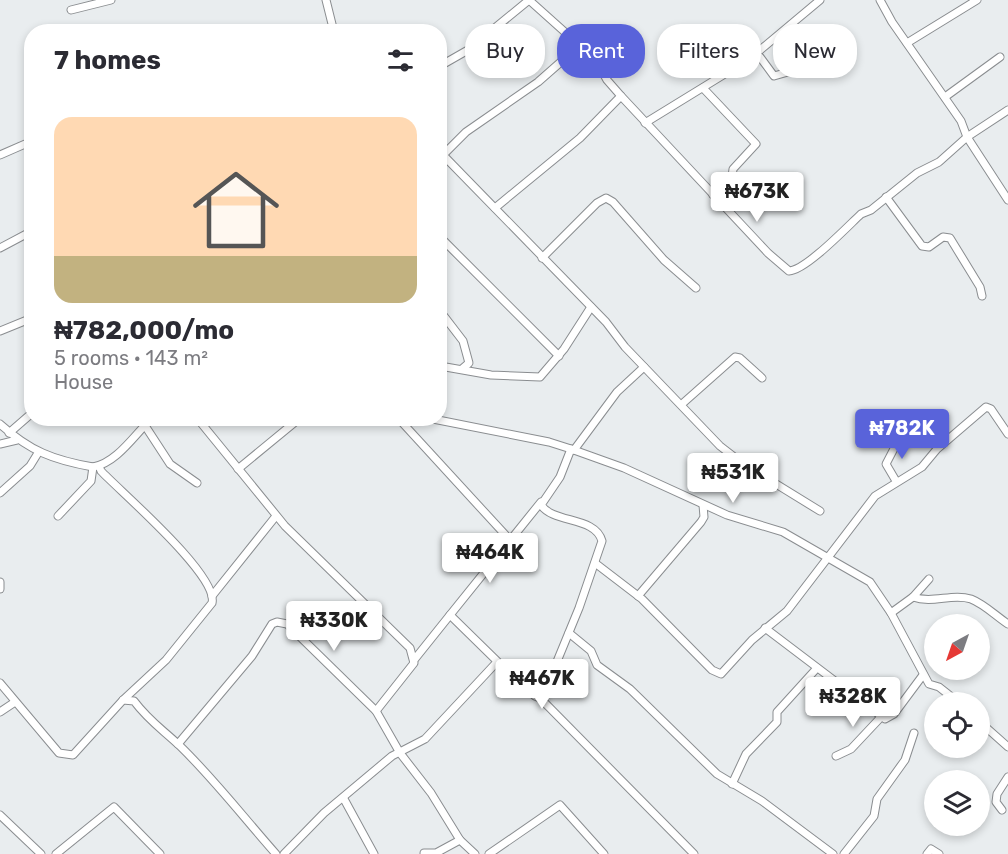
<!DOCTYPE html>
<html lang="en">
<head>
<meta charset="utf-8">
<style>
  :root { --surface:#fff; --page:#f7f7f7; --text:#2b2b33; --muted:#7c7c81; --line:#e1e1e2; --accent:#5963da }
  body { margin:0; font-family:Rubik,sans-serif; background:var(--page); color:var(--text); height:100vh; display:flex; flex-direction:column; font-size:22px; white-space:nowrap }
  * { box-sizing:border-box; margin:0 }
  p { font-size:20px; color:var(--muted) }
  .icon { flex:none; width:33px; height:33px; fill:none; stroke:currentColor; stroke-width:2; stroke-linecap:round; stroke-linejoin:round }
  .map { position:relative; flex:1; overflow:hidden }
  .panel { position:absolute; left:24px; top:24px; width:423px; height:402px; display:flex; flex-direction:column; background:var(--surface); border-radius:24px; box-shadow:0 3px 9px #0003 }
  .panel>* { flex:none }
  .guide { position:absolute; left:465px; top:24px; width:453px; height:54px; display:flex; gap:12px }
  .needle { width:39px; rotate:220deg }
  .buttons { position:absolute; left:924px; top:614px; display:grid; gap:12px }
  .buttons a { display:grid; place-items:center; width:66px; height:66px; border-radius:50%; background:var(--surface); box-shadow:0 3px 9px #0003; font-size:30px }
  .price { position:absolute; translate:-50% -51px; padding:0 14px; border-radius:6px; background:#fff; color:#222; font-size:20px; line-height:39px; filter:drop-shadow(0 2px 3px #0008) }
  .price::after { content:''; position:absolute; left:50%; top:36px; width:18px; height:14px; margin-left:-9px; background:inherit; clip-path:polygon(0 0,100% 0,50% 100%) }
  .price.selected { background:var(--accent); color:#fff }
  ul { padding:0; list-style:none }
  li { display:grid; align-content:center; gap:12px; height:318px; padding:0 30px }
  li+li { border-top:2px solid var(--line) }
  li span { display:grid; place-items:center; height:186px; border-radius:18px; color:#555 }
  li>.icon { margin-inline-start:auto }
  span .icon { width:108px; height:108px; fill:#fffc; stroke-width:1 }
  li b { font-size:26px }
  h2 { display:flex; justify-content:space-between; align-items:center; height:72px; padding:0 30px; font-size:26px }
  .tag { padding:0 21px; border-radius:24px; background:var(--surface); box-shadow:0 3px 9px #0003; font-size:21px; line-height:54px }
  .tag.selected { background:var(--accent); color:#fff }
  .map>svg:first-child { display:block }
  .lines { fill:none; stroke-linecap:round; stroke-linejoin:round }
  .minor-casing { stroke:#8a8d90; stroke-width:9 }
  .minor { stroke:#fff; stroke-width:7 }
</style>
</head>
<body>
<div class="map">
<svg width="1008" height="854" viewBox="0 0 1008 854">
  <rect width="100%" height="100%" fill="#e9edef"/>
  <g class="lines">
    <defs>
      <g id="minor">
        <polyline points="326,0 334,32"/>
        <path d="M529,0L596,60L607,80L621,96L768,253L789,271C806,270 846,228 861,214L871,210L917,173L939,162L967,137L1008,110"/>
        <polyline points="880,0 892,22 961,121 967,137 1008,200"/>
        <polyline points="71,10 111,0"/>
        <polyline points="907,43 977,0"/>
        <polyline points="759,51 820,0"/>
        <polyline points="440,66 468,50 529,0"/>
        <polyline points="703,88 756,144 733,169 732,177 713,195"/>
        <polyline points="945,97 1000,57"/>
        <polyline points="645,123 754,56 760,57 774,76 788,72"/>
        <polyline points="0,155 32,141"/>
        <polyline points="443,155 466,132 538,82 579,46"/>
        <polyline points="440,158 443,155 606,322 625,347 720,446 742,463 820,511"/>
        <polyline points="886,197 922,246 929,247 943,237 950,238 980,287 982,296"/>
        <polyline points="495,208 580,138 621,96"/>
        <polyline points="440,237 559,356"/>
        <polyline points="0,248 32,231"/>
        <polyline points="542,258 597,203 606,198 613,202 664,260 696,288"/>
        <polyline points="440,311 463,341 469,363 462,369"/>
        <polyline points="0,331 32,318"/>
        <polyline points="440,366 491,375 540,377 564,349 591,307"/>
        <polyline points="682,404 735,357 740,358 762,378"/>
        <polyline points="140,418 170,464 197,483"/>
        <polyline points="197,418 285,526 410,648 414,663 376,711"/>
        <polyline points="398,418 510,540"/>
        <path d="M428,418L549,442L571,449L624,468L727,515L783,532L870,582L891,613L913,597C933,604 952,593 971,599C984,604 996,616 1008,624"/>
        <path d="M0,424C30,451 53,460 93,467C117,463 135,434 152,418"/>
        <polyline points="9,433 32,413"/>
        <polyline points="0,444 17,440"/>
        <polyline points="574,450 617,392 644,367"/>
        <polyline points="238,469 300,418"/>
        <polyline points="896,481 886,464 899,439 908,432"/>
        <polyline points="0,493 30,466 38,453"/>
        <polyline points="58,516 91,481 93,467"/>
        <polyline points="595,563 642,599 712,670 721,674 752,640 787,611 875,496 922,467 937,449 986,407 991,409 1008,434"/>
        <polyline points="0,582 0,589"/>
        <polyline points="212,596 276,516"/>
        <polyline points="638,596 701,522 704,517 703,505"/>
        <polyline points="913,597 929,579"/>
        <polyline points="891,613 929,684 939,687 958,702"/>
        <polyline points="765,628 885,719 894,714 923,675"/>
        <polyline points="569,633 591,651 597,665 630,689 717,774 762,801 833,854"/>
        <polyline points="414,660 450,615"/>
        <polyline points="499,663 450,615 541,502"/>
        <path d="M0,683L59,753L73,755L123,700L166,660L212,603C219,576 122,493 101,471L99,466"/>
        <polyline points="540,698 694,854"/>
        <path d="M123,700L134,701C149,721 162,729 180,746C215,780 244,818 276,854"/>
        <polyline points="0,712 15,702"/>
        <polyline points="980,722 1008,747"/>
        <polyline points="178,744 252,656 272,624 277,622 287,624 376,711 400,753 431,793 460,840 475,854"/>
        <polyline points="836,756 851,749 882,716"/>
        <polyline points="732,784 746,754 777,722 777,712 817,668"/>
        <polyline points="344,799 374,854"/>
        <polyline points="1002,810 996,802 997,794 1008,777"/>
        <polyline points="0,815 41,854"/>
        <polyline points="424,853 436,853 460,840"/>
        <polyline points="56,854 114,807 160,854"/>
        <path d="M284,854L324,813L392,756L425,739L496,663L535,696L540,698L544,693L579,608L602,541C595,516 554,524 541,505L560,477L571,449"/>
        <polyline points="489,854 560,805 604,854"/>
        <polyline points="844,854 874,816 877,799 905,760 914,733"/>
        <polyline points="927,854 931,849 939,854"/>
      </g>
    </defs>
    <use href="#minor" class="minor-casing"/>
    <use href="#minor" class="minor"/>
  </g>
</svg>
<div class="buttons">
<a><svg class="needle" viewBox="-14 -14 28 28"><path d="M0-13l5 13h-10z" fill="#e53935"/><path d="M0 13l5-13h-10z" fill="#7c7c81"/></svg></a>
<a><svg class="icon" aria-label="locate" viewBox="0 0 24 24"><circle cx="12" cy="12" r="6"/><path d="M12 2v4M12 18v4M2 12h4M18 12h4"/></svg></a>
<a><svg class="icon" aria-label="layers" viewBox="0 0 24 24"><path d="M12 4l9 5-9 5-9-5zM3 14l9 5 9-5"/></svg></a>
</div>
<b class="price" style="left:757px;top:223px">₦673K</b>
<b class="price selected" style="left:902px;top:460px">₦782K</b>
<b class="price" style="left:733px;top:504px">₦531K</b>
<b class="price" style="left:490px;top:584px">₦464K</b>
<b class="price" style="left:334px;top:652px">₦330K</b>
<b class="price" style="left:542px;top:710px">₦467K</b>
<b class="price" style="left:853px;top:728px">₦328K</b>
<div class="guide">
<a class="tag">Buy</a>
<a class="tag selected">Rent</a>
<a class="tag">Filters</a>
<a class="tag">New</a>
</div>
<section class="panel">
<h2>7 homes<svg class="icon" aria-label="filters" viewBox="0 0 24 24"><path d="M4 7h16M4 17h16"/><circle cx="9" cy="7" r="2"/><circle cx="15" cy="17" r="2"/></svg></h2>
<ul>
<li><span style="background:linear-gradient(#ffd9b3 75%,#c2b280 0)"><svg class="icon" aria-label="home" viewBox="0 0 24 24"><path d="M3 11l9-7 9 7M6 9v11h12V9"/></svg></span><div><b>₦782,000/mo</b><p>5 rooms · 143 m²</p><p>House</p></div></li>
</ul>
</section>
</div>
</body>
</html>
